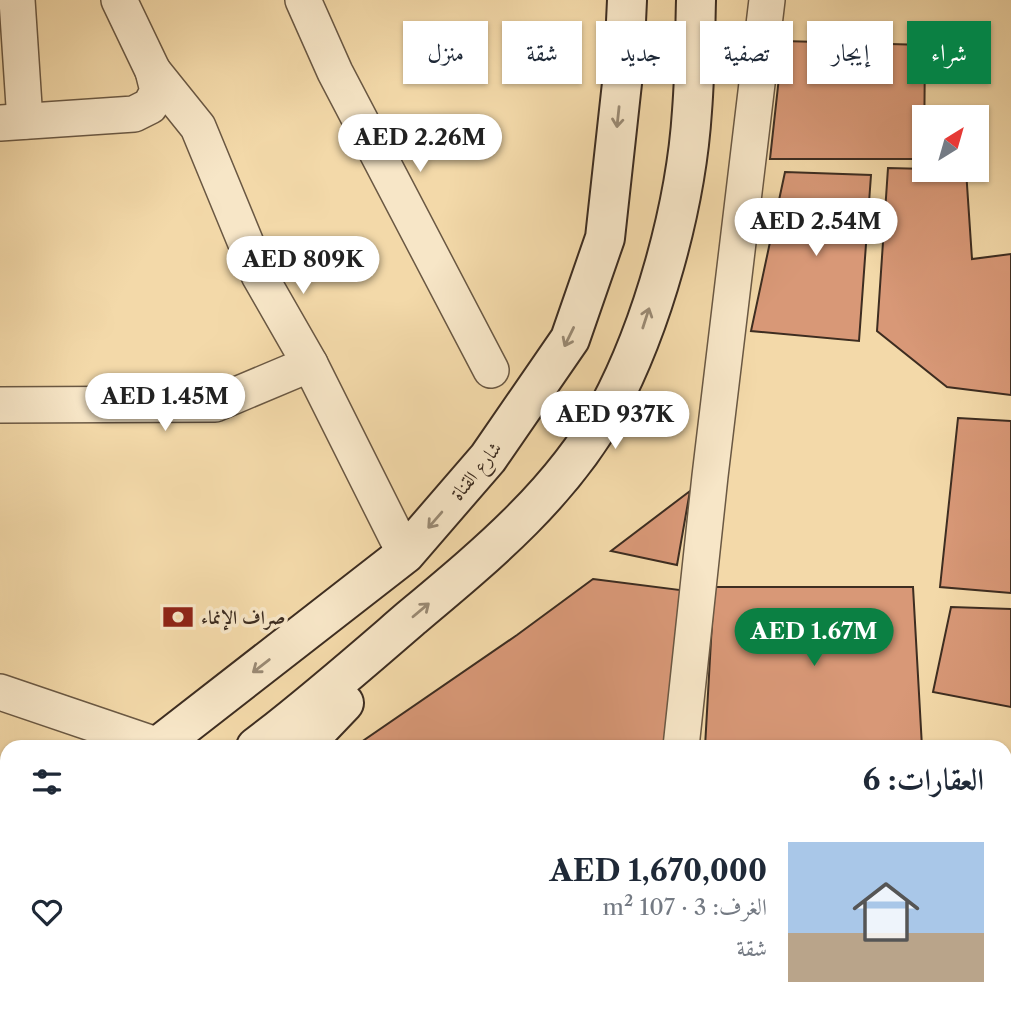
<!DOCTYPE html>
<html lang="ar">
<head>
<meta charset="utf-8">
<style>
  :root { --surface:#fff; --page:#f2f2f3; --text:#1f2937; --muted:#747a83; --line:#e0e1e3; --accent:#0b8043 }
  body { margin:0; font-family:"Libre Caslon Text",Amiri,serif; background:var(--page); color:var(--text); direction:rtl; height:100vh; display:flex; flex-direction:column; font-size:26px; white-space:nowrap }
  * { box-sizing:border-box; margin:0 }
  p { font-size:23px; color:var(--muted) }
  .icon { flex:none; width:38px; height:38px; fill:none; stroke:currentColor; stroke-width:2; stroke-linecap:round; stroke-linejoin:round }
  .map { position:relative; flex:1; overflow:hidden; direction:ltr }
  .side { position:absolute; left:0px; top:740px; width:1012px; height:275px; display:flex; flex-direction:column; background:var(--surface); border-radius:21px 21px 0 0; box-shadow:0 2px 5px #0004; direction:rtl }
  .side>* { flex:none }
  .top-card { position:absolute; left:21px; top:21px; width:970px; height:63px; direction:rtl; display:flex; gap:14px }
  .needle { width:46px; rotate:37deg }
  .tools { position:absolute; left:912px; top:105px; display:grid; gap:14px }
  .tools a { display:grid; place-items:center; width:77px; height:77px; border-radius:0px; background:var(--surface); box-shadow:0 2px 5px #0004; font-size:35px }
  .price { position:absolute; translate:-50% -60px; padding:0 16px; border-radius:24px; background:#fff; color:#222; font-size:23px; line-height:46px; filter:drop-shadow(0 2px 4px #0008) }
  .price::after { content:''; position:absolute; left:50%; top:42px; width:21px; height:16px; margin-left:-10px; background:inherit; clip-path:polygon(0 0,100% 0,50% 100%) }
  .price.on { background:var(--accent); color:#fff }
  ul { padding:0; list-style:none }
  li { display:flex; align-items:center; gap:21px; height:175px; padding:0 28px }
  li+li { border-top:2px solid var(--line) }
  li span { display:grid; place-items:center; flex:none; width:196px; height:140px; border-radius:0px; color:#555 }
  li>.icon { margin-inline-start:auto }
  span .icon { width:84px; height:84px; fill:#fffc; stroke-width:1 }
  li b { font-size:30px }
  h2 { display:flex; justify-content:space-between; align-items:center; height:84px; padding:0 28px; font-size:30px }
  .chip { padding:0 24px; border-radius:0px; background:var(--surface); box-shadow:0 2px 5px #0004; font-size:24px; line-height:63px }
  .chip.on { background:var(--accent); color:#fff }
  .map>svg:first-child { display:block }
  .building { fill:#d89877; stroke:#3d2d21; stroke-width:2 }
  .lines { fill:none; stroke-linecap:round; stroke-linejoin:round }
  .street-casing { stroke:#6a5843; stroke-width:38 }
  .secondary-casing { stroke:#3d2d21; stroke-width:42 }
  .street { stroke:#f7e6c7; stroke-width:35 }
  .secondary { stroke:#f7e6c7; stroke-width:38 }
  .oneway { stroke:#9a8a74 }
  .labels { text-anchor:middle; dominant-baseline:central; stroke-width:7; stroke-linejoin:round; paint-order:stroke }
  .street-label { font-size:19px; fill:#3d2d21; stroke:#f7e6c7 }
  .poi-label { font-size:19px; font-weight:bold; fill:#3d2d21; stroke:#f7e6c7; text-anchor:start }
</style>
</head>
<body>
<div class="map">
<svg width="1011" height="1014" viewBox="0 0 1011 1014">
  <rect width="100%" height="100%" fill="#f3d9a9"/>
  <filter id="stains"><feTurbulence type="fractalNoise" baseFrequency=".00286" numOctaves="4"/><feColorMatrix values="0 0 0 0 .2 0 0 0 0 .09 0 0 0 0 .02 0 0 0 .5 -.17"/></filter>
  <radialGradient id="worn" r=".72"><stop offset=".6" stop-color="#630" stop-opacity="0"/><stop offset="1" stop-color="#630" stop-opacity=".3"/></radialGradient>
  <g class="building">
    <polygon points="783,41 925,45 924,159 770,159"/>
    <polygon points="888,168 966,170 972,259 1011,254 1011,395 947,387 877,331"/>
    <polygon points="785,172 871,175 859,341 751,331"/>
    <polygon points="958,418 1011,421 1011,593 940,587"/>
    <polygon points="690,491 677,565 611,551"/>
    <polygon points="593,579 688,591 672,747 354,747 517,635"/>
    <polygon points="714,587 913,587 922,747 705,747"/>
    <polygon points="951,607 1011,609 1011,707 933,692"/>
  </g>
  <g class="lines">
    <defs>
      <g id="street">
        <polyline points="17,0 25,121"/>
        <polyline points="303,0 335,72 491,370"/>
        <polyline points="153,71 198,127 259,275 310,364 405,554"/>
        <polyline points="0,123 134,114 150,106 158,91 153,71 119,0"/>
        <polyline points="0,405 215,404 310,364"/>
        <polyline points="0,692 159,746"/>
        <polyline points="681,747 710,476 767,0"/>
        <polyline points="285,1008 286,1014"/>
        <polyline points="745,1014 746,1008"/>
        <polyline points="992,1014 992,1008"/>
      </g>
      <g id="secondary">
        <polyline points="157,747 405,554 488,458 570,339 605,238 624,65 627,0"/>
        <path d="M256,747C309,707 359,663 410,619C484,557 560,495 608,409C653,325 686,206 692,111C695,74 695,37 696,0"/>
        <polyline points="302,747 344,703"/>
        <polyline points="0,864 7,859"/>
        <polyline points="1004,880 1011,880"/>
        <polyline points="0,893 7,894"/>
        <polyline points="1004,926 1011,926"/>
        <polyline points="0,933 7,928"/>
      </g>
    </defs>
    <use href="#street" class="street-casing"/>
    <use href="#secondary" class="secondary-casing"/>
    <use href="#street" class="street"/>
    <use href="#secondary" class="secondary"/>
  </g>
  <defs><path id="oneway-shaft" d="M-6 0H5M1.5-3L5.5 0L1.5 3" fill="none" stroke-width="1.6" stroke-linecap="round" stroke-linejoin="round" transform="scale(1.75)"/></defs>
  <g class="oneway">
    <use href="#oneway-shaft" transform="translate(618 117) rotate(96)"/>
    <use href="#oneway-shaft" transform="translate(646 318) rotate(-72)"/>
    <use href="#oneway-shaft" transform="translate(569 337) rotate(116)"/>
    <use href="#oneway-shaft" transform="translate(435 520) rotate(131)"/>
    <use href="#oneway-shaft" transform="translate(421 610) rotate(-40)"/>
    <use href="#oneway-shaft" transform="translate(261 666) rotate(142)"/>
  </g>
  <defs>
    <symbol id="bank-bare" viewBox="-9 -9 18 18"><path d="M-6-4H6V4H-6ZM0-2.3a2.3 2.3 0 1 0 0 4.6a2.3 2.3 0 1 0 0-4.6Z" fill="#8f2418" stroke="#f7e6c7" stroke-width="2.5" paint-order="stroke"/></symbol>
  </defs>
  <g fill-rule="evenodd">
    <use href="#bank-bare" x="156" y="595" width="44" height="44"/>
  </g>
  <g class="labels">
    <g class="street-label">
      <text transform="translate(476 471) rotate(-51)">شارع القناة</text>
    </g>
    <g class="poi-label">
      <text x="201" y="617">صراف الإنماء</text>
    </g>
  </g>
  <rect width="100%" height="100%" filter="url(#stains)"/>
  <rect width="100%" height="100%" fill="url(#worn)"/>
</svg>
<div class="tools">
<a><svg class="needle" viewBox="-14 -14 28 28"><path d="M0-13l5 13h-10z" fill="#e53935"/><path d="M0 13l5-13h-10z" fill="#747a83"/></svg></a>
</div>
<b class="price" style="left:420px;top:174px">AED 2.26M</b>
<b class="price" style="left:816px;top:258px">AED 2.54M</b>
<b class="price" style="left:303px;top:296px">AED 809K</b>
<b class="price" style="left:165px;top:433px">AED 1.45M</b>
<b class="price" style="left:615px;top:451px">AED 937K</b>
<b class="price on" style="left:814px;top:668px">AED 1.67M</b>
<div class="top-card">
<a class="chip on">شراء</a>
<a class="chip">إيجار</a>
<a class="chip">تصفية</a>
<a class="chip">جديد</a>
<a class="chip">شقة</a>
<a class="chip">منزل</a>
</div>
<section class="side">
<h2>العقارات: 6<svg class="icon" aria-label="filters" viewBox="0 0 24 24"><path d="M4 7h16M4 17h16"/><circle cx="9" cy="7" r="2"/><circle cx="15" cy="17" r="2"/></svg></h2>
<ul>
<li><span style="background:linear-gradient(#a9c7e8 65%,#b9a48a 0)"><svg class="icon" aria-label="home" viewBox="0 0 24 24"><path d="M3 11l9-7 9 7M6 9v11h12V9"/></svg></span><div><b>AED 1,670,000</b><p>الغرف: 3 · 107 m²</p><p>شقة</p></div><svg class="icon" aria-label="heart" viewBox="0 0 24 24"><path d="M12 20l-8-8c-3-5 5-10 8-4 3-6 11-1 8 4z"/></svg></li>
</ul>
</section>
</div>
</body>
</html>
